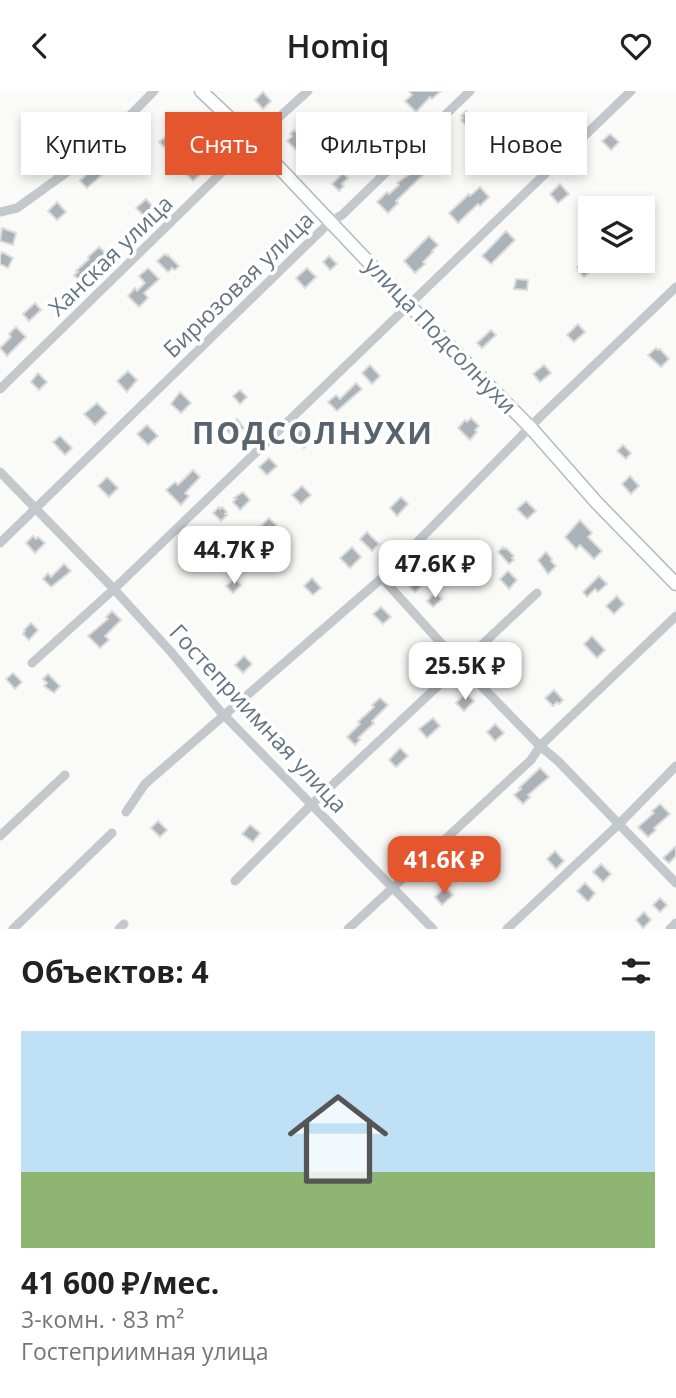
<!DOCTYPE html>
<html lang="ru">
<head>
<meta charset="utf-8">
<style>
  :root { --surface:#fff; --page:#f6f6f6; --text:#222; --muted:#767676; --accent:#e4572e }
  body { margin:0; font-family:"Open Sans",sans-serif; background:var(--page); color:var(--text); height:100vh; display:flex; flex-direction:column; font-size:26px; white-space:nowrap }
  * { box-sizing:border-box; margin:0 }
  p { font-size:23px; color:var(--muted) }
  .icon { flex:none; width:38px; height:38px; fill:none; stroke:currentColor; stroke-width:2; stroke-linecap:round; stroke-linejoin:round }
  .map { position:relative; height:838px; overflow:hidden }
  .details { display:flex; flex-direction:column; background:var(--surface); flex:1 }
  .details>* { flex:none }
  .hud { position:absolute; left:21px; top:21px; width:635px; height:63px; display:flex; gap:14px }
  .tools { position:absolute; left:578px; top:105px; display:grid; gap:14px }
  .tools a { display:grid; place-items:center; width:77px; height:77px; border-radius:0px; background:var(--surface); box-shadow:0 4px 10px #0003; font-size:35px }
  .price { position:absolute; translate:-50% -60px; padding:0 16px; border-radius:14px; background:#fff; color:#222; font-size:23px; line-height:46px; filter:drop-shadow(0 2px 4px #0008) }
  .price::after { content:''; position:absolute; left:50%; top:42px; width:21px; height:16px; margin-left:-10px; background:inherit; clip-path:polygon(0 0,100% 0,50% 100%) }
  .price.on { background:var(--accent); color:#fff }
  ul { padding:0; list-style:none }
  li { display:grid; align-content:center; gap:14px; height:371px; padding:0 21px }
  li span { display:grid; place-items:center; height:217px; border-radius:0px; color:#555 }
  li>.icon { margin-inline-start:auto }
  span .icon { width:126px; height:126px; fill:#fffc; stroke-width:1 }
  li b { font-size:30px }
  h2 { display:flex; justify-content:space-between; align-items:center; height:84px; padding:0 21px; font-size:30px }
  .chip { padding:0 24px; border-radius:0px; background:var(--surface); box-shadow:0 4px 10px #0003; font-size:24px; line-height:63px }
  .chip.on { background:var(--accent); color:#fff }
  header { display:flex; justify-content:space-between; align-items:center; height:91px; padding:0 21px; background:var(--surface); font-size:32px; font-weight:600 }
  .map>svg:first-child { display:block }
  .building { fill:#aab3b9; stroke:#dcdcda; stroke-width:2 }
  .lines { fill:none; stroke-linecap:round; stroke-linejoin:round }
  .secondary-casing { stroke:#b3babf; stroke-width:15 }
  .street { stroke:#c3c8cc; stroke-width:9 }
  .secondary { stroke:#fff; stroke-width:12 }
  .labels { text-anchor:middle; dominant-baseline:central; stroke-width:7; stroke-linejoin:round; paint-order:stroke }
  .street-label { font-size:23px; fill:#657683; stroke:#fff }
  .district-label { font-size:30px; font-weight:bold; letter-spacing:2px; fill:#57646e; stroke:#fff }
</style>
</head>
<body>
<header><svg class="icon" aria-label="back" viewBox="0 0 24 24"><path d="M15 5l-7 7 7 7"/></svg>Homiq<svg class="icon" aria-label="heart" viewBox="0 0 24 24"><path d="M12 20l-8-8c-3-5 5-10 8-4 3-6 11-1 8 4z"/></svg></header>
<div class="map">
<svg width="676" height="838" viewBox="0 0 676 838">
  <rect width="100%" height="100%" fill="#fafaf8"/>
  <g class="building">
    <polygon points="409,0 441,0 432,8 430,6 416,21 405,10 412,4"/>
    <polygon points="263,1 271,10 263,18 255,9"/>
    <polygon points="466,20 479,33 471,40 461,29 463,27 461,25"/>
    <polygon points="73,32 82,41 70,51 63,43"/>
    <polygon points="139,36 147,44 142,48 145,50 139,56 129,46"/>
    <polygon points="294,39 307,52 298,61 287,50 292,45 290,43"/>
    <polygon points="170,42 176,48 166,58 159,51"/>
    <polygon points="610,43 619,51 611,59 602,50"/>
    <polygon points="369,49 379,59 369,68 359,58"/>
    <polygon points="102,67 111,76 87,97 80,90"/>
    <polygon points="420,71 428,79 396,110 398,112 388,122 377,111 387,101 389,103 399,94 397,92 411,82 410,81 413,78 412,76 416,72 417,74"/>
    <polygon points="192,72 202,82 193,90 183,80"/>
    <polygon points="343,82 348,87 342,93 344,95 339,100 332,93"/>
    <polygon points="560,93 569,103 558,112 550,103"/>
    <polygon points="480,96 489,106 480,115 478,113 458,132 449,122 469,103 470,105"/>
    <polygon points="146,108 157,120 148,129 136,117"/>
    <polygon points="57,111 66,121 57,129 48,120"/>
    <polygon points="2,137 16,142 13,154 0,150"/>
    <polygon points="506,140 515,149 491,173 482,165"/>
    <polygon points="429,145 438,154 432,160 433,161 423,171 425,173 415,182 404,170"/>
    <polygon points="99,156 109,165 82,192 74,184 78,181 76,180 89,168 88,166"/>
    <polygon points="2,161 13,167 8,177 0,173 0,165"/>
    <polygon points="165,163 167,165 168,164 179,175 175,179 172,177 168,181 157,170"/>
    <polygon points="329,165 337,173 330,179 323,171"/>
    <polygon points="585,169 590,175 587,178 590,181 584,186 578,180 579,178 577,176"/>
    <polygon points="148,177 159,188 144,202 148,207 139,216 128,205 135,197 137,200 145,192 139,185"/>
    <polygon points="307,177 316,186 305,197 296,187"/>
    <polygon points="516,188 528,189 527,199 514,198"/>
    <polygon points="35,212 41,219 29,230 23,223"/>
    <polygon points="578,233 585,241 574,251 567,244"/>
    <polygon points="16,236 26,246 7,265 0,257 11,246 9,243"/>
    <polygon points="491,239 496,244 482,257 477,252"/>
    <polygon points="656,257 658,259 660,258 669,268 661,276 648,264"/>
    <polygon points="370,274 380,285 372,293 362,282"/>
    <polygon points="544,274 551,282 540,291 533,283"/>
    <polygon points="128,280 137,289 127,301 117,290"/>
    <polygon points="38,282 47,291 39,299 31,291"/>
    <polygon points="356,292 362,298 337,320 328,311 336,304 340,308"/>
    <polygon points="240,299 247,306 240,313 233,305"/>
    <polygon points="180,301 191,312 181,322 171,313"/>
    <polygon points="97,312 107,322 95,334 84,323"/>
    <polygon points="471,327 479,335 475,339 477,341 470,349 458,337 465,329 467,331"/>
    <polygon points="237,328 244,337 241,339 241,344 236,349 226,339"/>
    <polygon points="147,334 158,345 148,354 137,343"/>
    <polygon points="304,336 314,347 304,357 293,346"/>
    <polygon points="60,345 72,357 65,364 53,351"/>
    <polygon points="623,354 631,362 626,368 617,360"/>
    <polygon points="269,367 277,375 267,384 259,376"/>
    <polygon points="193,379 200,386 185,402 189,405 181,414 166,399 175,391 178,394"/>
    <polygon points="630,385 639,395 631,403 622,393"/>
    <polygon points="107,386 118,397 109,406 98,395"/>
    <polygon points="302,395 311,404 301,413 292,404"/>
    <polygon points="243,401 250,409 240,419 233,411 236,408 234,407"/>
    <polygon points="401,406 408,413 397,425 390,417"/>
    <polygon points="526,410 536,420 527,428 517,418"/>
    <polygon points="219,416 220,418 222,416 227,421 225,423 227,424 221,430 213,422"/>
    <polygon points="269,427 278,436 268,445 260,436"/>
    <polygon points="580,429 592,442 588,446 602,460 594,468 580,454 576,458 565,446"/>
    <polygon points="367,441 379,453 372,460 360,448"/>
    <polygon points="196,442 204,451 194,461 186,452"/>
    <polygon points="33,445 36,448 38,446 45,452 35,462 26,452"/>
    <polygon points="352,456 361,466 350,477 340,467"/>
    <polygon points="450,456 458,463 447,474 439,466"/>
    <polygon points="503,456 504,458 506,457 514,465 512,467 514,469 509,473 498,461"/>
    <polygon points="546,461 552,468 551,470 556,475 548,483 538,469"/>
    <polygon points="64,473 71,480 51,496 43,488 48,482 51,486"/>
    <polygon points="417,478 428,489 415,501 410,496 418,488 412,483"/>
    <polygon points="508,480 517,489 509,498 500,488"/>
    <polygon points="599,485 607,493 598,501 595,498 587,506 583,501"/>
    <polygon points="235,487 241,494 233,502 226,495"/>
    <polygon points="312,487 321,497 313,504 304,495"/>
    <polygon points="436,501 442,508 433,516 427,510"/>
    <polygon points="617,505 624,513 614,523 606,515"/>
    <polygon points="381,516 391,526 383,533 373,523"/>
    <polygon points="112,520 121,529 105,545 109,549 100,557 88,545 108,528 106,526"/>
    <polygon points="31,532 38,539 29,549 23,543 25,540 24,539"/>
    <polygon points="592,545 605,559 597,567 584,553"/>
    <polygon points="244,565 252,573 243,582 235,574"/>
    <polygon points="13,582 22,591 15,598 6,588"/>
    <polygon points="48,583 60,595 54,602 44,595 47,592 43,588"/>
    <polygon points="554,599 563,609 559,613 557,611 553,615 545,607"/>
    <polygon points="466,602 474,610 464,620 456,612"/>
    <polygon points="380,607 388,614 372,630 374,632 358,647 360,649 355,654 347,646 360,633 358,631 374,616 372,614"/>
    <polygon points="433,627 440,635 427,647 419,638"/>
    <polygon points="495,633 504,642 495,650 487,641"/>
    <polygon points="400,657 408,665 396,676 389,669"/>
    <polygon points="540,677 549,686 528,704 530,706 523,713 514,704 521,698 519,697"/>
    <polygon points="660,713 670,723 654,737 656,739 648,746 638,736 654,722 652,720"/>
    <polygon points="158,730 167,739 160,746 151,737"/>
    <polygon points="250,734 260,742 253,751 242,743"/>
    <polygon points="676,755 676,765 669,772 663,767"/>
    <polygon points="555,760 564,770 556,778 547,768"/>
    <polygon points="601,773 611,783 603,791 593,781"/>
    <polygon points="585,792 595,802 589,810 587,810 577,800"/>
    <polygon points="445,796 453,804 442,814 435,806"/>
    <polygon points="660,807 667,814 660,821 653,814"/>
    <polygon points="644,821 651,829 643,837 636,829"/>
  </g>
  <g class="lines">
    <defs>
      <polyline id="secondary" points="201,0 254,50 409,214 531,337 597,412 676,493"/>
    </defs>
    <use href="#secondary" class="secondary-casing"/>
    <g class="street">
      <polyline points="0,121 17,117 92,63 154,0"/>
      <polyline points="0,298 265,39 308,0"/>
      <polyline points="0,381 114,498 171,561 220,620 433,838"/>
      <polyline points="0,452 331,130 342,124 470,0"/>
      <polyline points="382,487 460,573 540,655 558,670 676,792"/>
      <polyline points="32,572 114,498 631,0"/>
      <polyline points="126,721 145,693 382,487 540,326 676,196"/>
      <polyline points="0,745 65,684"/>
      <polyline points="235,790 312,713 537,502"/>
      <polyline points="13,838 112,742"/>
      <polyline points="119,838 124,833"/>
      <polyline points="348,838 531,669 540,655 676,525"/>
      <polyline points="507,838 619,733 676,675"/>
      <polyline points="670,838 676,832"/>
    </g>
    <use href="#secondary" class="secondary"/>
  </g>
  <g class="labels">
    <g class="street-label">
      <text transform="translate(110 164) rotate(-44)">Ханская улица</text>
      <text transform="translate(238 193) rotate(-44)">Бирюзовая улица</text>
      <text transform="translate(441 244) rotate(46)">улица Подсолнухи</text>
      <text transform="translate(259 627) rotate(47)">Гостеприимная улица</text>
    </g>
    <g class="district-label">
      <text x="313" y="341">ПОДСОЛНУХИ</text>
    </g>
  </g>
</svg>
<div class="tools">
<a><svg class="icon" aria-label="layers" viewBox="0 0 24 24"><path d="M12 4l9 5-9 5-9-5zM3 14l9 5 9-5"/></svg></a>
</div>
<b class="price" style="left:234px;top:495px">44.7K ₽</b>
<b class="price" style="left:435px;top:509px">47.6K ₽</b>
<b class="price" style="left:465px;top:611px">25.5K ₽</b>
<b class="price on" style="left:444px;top:805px">41.6K ₽</b>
<div class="hud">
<a class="chip">Купить</a>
<a class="chip on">Снять</a>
<a class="chip">Фильтры</a>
<a class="chip">Новое</a>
</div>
</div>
<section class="details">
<h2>Объектов: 4<svg class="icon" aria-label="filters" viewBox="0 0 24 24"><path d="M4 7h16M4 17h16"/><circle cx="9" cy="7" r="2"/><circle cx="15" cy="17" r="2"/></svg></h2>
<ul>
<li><span style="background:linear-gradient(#bfe0f5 65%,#8fb573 0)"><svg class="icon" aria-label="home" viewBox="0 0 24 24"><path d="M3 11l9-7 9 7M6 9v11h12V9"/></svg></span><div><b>41 600 ₽/мес.</b><p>3-комн. · 83 m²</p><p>Гостеприимная улица</p></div></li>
</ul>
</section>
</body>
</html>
